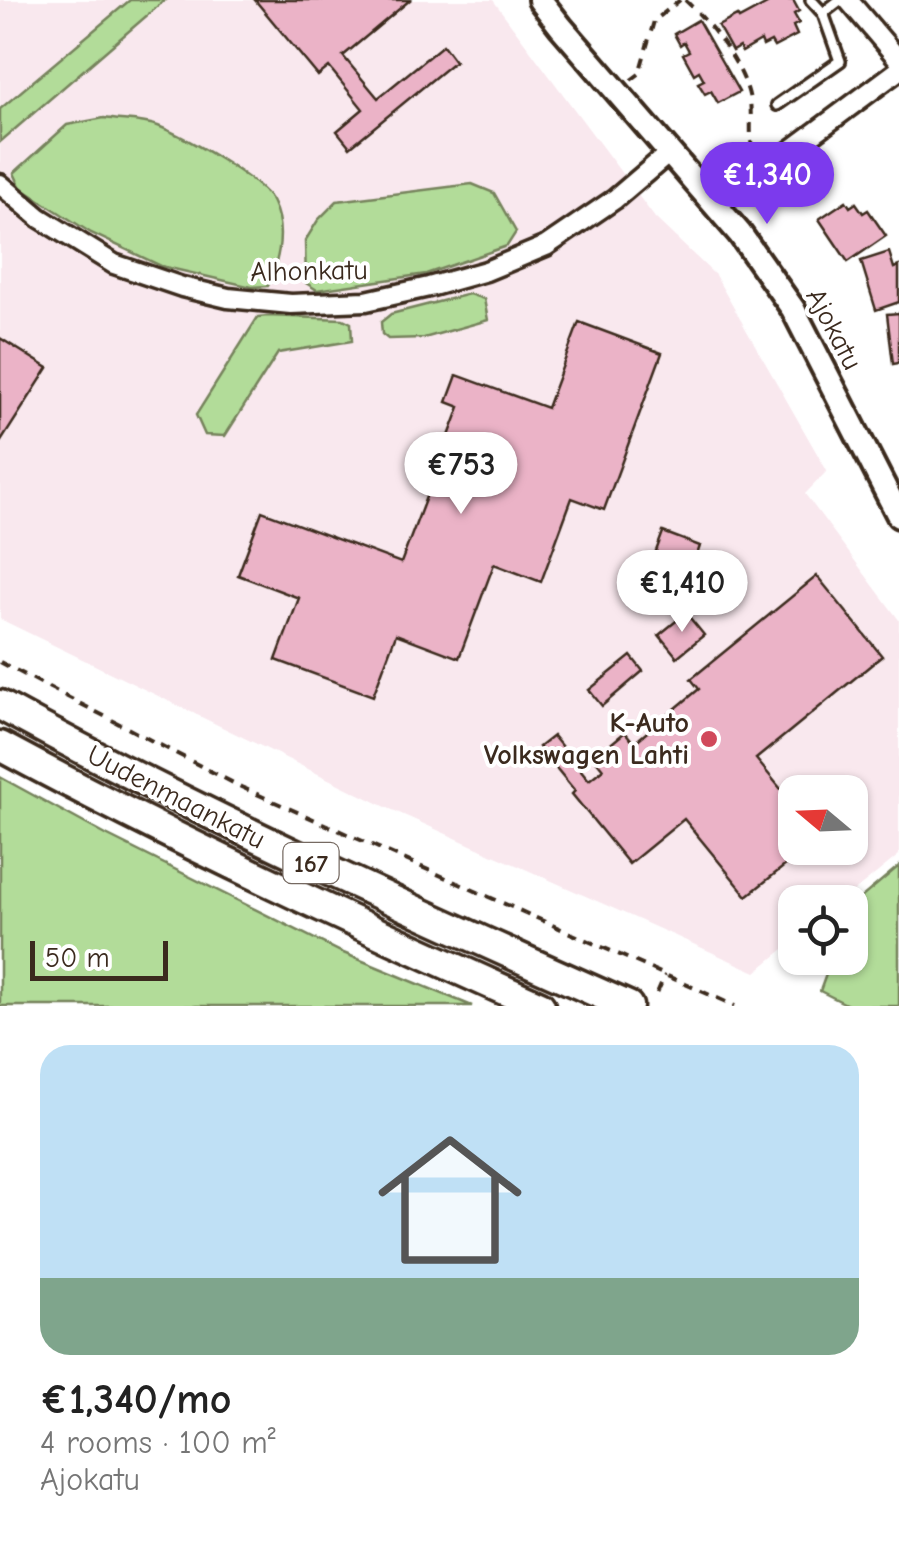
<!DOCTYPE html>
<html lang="en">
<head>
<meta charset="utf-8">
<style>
  :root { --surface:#fff; --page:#f6f6f6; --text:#222; --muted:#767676; --accent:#7c3aed }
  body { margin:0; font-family:"Comic Neue",sans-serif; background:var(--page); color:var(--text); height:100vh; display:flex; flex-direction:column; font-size:38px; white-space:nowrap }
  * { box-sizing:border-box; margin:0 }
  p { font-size:32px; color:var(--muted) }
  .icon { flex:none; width:55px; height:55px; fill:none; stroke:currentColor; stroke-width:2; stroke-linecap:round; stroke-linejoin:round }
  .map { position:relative; height:1006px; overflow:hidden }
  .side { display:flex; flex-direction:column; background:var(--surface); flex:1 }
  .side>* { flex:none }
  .needle { width:65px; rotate:289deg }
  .tools { position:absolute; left:778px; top:775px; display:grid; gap:20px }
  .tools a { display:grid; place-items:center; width:90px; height:90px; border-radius:20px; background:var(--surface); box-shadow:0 2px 8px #0004; font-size:50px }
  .scale { position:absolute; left:30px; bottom:25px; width:138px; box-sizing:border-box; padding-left:10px; border:5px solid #3b2a1e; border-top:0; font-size:28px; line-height:35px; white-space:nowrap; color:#3b2a1e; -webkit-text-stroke:8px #fff; paint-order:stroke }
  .price { position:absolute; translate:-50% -85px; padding:0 22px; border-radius:35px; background:#fff; color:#222; font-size:32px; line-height:65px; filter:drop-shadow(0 2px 5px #0008) }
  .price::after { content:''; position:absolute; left:50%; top:60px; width:30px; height:22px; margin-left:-15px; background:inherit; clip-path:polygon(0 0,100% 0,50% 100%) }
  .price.selected { background:var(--accent); color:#fff }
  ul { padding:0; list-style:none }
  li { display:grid; align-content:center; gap:20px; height:530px; padding:0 40px }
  li span { display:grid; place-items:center; height:310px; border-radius:30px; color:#555 }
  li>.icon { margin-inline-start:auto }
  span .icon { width:180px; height:180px; fill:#fffc; stroke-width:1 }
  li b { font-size:42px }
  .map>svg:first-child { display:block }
  .built { fill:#f9e8ee; fill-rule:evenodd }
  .green { fill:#b2dc99; stroke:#76835c; stroke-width:2.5 }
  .building { fill:#ebb3c7; stroke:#3b2a1e; stroke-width:2.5 }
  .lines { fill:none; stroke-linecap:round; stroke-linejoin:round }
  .service-casing { stroke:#3b2a1e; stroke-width:16 }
  .minor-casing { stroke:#3b2a1e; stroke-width:25 }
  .tertiary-casing { stroke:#3b2a1e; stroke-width:30 }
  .primary-casing { stroke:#3b2a1e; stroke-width:35 }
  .path { stroke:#3b2a1e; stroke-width:4; stroke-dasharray:10 8; stroke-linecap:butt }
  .service { stroke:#fff; stroke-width:9 }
  .minor { stroke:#fff; stroke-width:18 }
  .tertiary { stroke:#fff; stroke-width:22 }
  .primary { stroke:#fff; stroke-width:28 }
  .poi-dot { fill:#d1495b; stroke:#fff; stroke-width:4 }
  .labels { text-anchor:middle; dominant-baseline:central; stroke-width:8; stroke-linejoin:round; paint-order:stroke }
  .shield { fill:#fff; stroke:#766a62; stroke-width:2.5 }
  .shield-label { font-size:25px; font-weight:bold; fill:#3b2a1e }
  .street-label { font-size:28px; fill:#3b2a1e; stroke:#fff }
  .poi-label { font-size:28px; font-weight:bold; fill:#3b2a1e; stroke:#fff; text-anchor:end }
</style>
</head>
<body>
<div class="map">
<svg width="899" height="1006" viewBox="0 0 899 1006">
  <rect width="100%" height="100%" fill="#fff"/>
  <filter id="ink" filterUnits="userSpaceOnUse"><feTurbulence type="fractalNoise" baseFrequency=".01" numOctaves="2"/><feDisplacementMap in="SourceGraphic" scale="20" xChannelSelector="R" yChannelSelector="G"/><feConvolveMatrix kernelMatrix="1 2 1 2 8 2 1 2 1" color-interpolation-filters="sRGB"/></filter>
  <g filter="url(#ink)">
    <path class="built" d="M0,0H493L655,218L715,275L827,471L805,494L899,620V855L841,902H795V940L756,972L388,808L0,619ZM795,792H850V848H795Z"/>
    <g class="green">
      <polygon points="130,0 165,0 0,142 0,109"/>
      <path d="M104,118C121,121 142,120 158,126C183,136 263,180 273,203C286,230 279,260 268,286L252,287L161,266L91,233L21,188L14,173L67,125Z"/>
      <polygon points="472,184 494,193 516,232 507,246 426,274 317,290 306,283 305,241 318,220 337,201"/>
      <polygon points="469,294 484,299 488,320 424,338 388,339 382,334 381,322 391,314"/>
      <polygon points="267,316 343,319 351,323 352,341 278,353 225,436 205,435 196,415 258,317"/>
      <polygon points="0,777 106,835 341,952 472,1006 0,1006"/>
      <polygon points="899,866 899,1006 850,1006 820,991 832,958 850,958 850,907"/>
    </g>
    <g class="building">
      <polygon points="255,0 410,0 343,56 378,98 443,45 455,61 350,147 337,131 363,109 329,67 318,76"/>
      <polygon points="765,0 793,0 799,11 794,14 799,23 793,26 797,35 774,47 771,42 763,46 761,41 742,52 739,47 732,51 718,26 737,16 739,19 767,4"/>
      <polygon points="698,20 739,92 718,103 711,91 705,94 698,83 704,80 699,71 694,74 683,54 689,51 684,42 680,45 674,34"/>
      <polygon points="846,201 850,207 856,203 863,213 868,210 886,236 848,262 819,219"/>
      <polygon points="889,252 894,268 899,266 899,302 876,310 861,261"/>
      <polygon points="899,313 899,363 893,364 887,314"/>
      <polygon points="579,322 662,353 604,510 572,498 541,582 494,564 459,658 396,634 373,696 276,660 299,598 238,575 262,511 401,563 460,407 447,402 457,375 547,408"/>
      <polygon points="0,338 48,368 0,443"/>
      <polygon points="663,532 700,546 694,564 664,588 645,581"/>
      <polygon points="817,576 882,656 756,759 795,806 795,848 807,848 747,896 684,819 629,864 572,794 575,791 539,747 553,736 589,780 603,769 594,758 625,732 634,743 699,689 691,679"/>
      <polygon points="686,613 704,635 677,657 659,635"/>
      <polygon points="631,656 643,671 602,706 589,690"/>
    </g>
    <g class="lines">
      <defs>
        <g id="service">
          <polyline points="823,13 840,0"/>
          <polyline points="777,105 840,61 823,13 811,0"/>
        </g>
        <g id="minor">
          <polyline points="848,0 899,60"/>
          <polyline points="0,184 40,218 114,264 182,287 228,298 291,304 366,301 429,287 486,271 546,246 615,199 669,153"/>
          <polyline points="716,206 899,70"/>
        </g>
        <polyline id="tertiary" points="540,0 561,27 740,234 793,309 899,516"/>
        <g id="primary">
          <path d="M0,705C204,817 416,912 628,1006"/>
          <path d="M0,746C176,841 358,925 540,1006"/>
        </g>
      </defs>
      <use href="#service" class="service-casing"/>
      <use href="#minor" class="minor-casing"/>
      <use href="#tertiary" class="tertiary-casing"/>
      <use href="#primary" class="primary-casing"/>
      <g class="path">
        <path d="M685,0C710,23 744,65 750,100C752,118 749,137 753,155"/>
        <polyline points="631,80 639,74 654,21 680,0"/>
        <polyline points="0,662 241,787 735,1006"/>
        <polyline points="657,993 665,975"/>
      </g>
      <use href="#service" class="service"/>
      <use href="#minor" class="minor"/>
      <use href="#tertiary" class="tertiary"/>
      <use href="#primary" class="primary"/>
    </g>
  </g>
  <circle class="poi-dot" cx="709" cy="739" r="10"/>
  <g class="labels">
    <rect class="shield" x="283.5" y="843" width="55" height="40" rx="8"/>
    <g class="shield-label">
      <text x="311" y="863">167</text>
    </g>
    <g class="street-label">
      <text transform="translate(309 271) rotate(-1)">Alhonkatu</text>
      <text transform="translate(834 329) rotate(62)">Ajokatu</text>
      <text transform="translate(176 797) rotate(27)">Uudenmaankatu</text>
    </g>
    <g class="poi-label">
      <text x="689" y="723">K-Auto<tspan x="689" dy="32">Volkswagen Lahti</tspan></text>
    </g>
  </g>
</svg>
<div class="tools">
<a><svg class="needle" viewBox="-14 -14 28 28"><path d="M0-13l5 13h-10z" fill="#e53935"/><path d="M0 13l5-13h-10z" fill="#767676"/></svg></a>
<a><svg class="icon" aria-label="locate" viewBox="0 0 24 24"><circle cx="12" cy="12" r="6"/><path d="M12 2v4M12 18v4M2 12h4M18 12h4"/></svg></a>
</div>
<div class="scale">50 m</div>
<b class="price selected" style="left:767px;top:227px">€1,340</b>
<b class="price" style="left:461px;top:517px">€753</b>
<b class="price" style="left:682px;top:635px">€1,410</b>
</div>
<section class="side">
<ul>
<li><span style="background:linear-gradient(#bfe0f5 75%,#7fa58c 0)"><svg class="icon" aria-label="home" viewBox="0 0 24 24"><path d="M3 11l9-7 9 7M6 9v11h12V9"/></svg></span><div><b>€1,340/mo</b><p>4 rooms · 100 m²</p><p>Ajokatu</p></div></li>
</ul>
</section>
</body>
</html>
